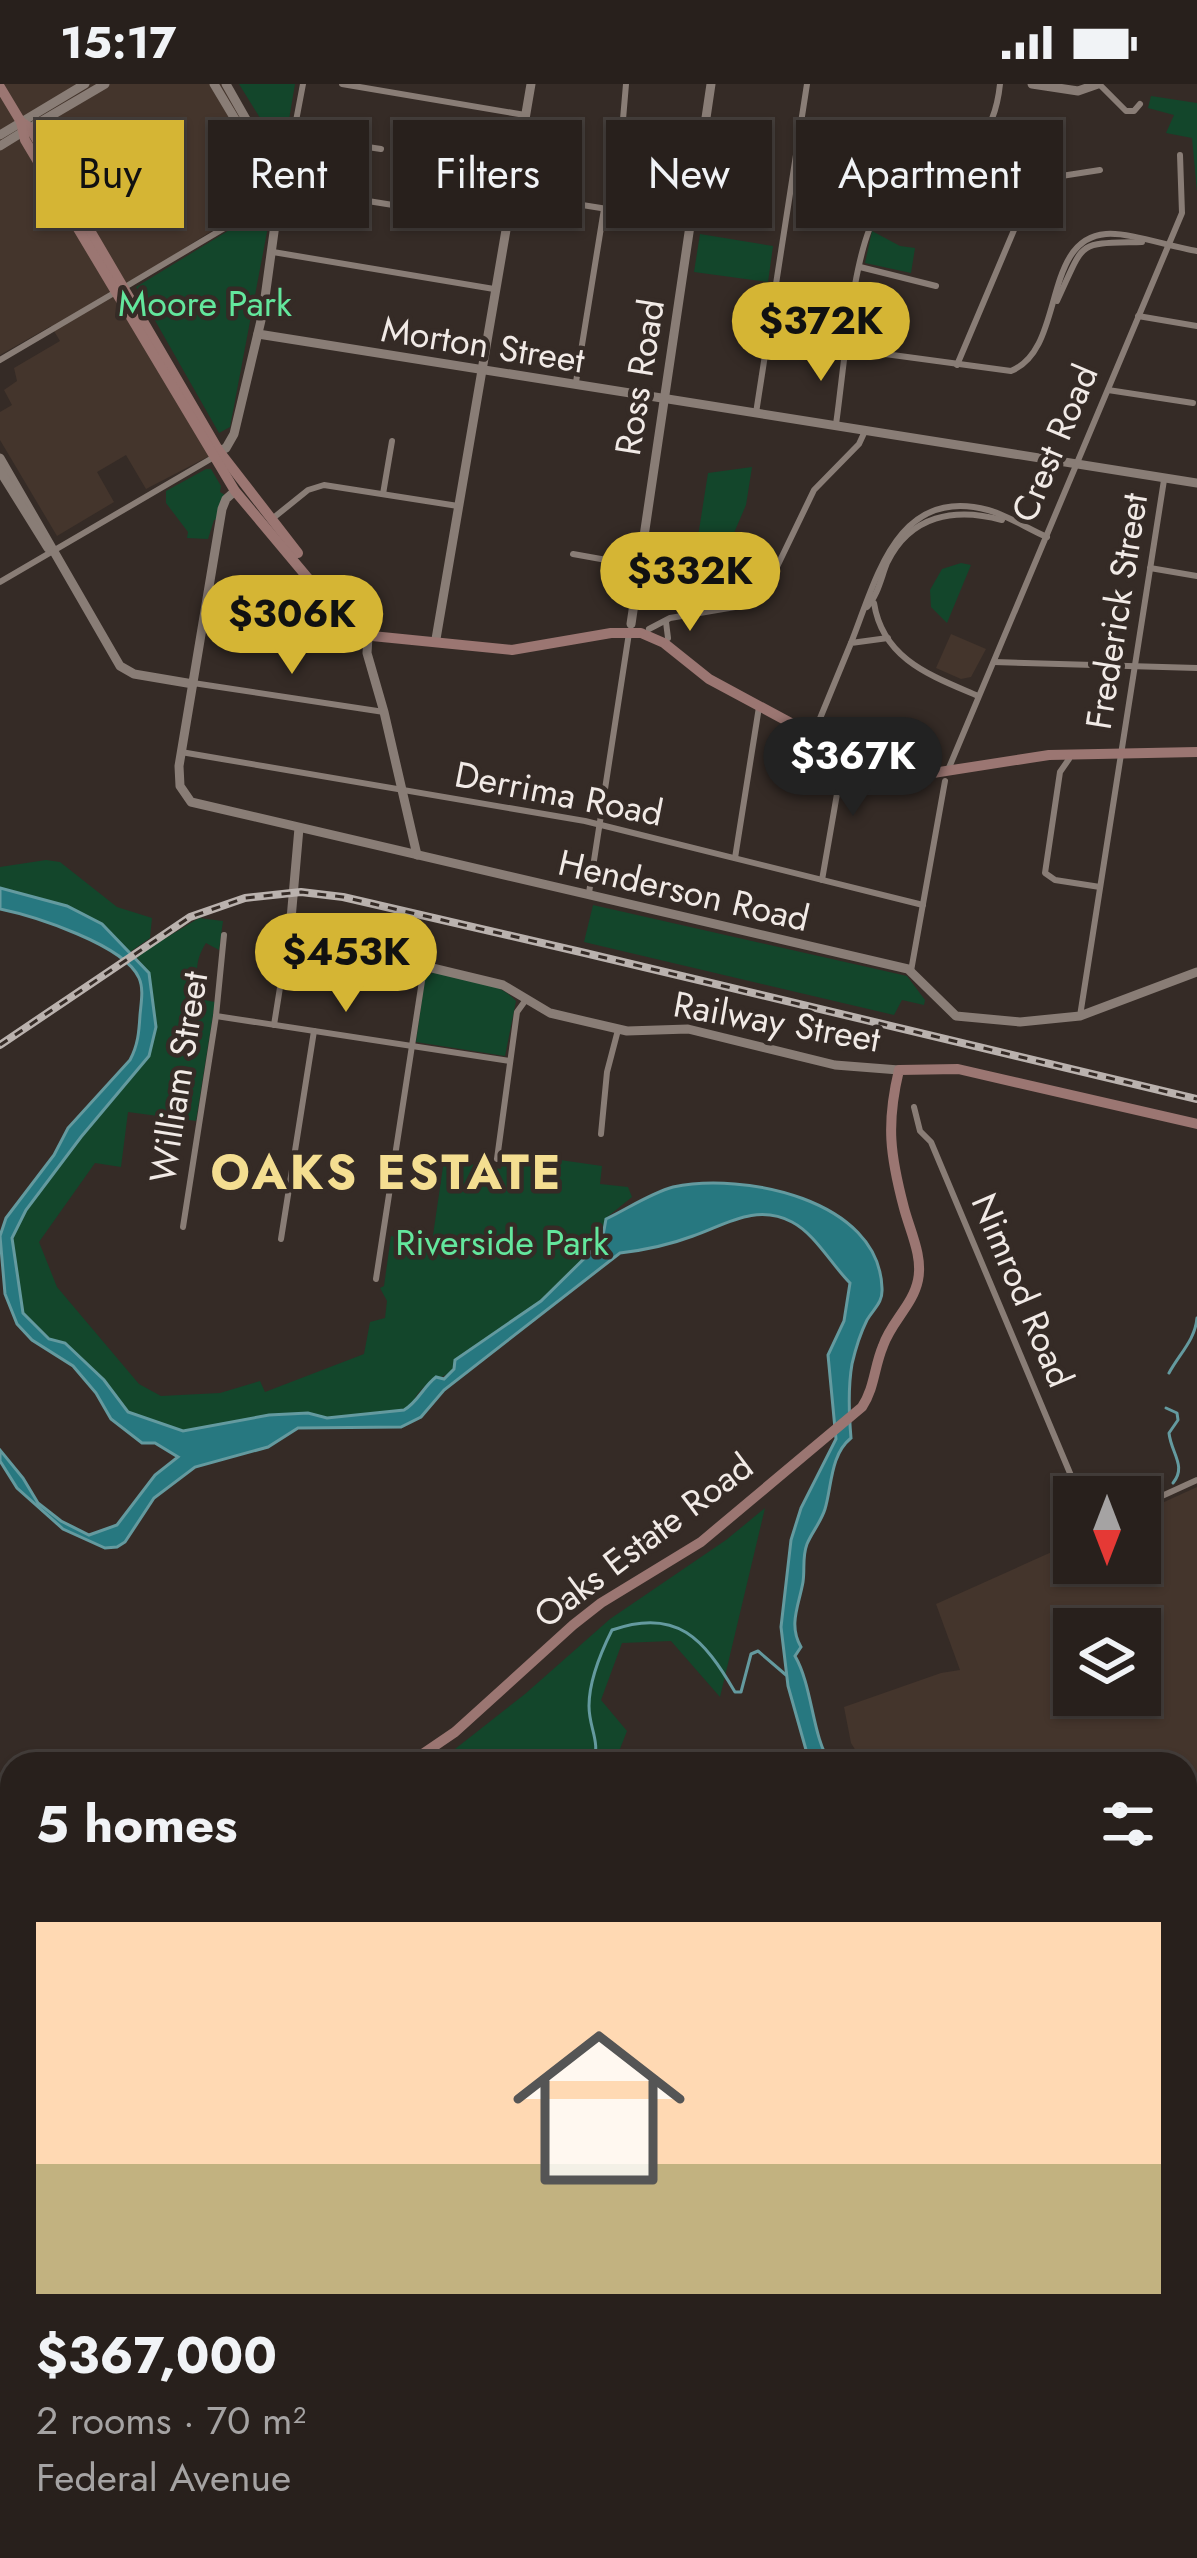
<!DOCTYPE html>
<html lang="en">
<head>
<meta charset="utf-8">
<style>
  :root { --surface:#28201c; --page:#342d29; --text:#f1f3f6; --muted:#a5a3a3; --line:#443e3b; --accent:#d5b534 }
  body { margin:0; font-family:Jost,sans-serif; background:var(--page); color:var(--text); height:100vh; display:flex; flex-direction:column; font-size:45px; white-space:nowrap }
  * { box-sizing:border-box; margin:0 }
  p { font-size:39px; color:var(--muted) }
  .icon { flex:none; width:66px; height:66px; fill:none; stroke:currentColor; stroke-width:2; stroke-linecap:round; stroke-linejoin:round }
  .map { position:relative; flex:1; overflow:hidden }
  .details { position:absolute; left:0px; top:1668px; width:1197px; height:807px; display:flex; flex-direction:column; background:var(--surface); border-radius:36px 36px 0 0; box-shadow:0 3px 9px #0004,0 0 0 3px var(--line) }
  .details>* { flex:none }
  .banner { position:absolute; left:36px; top:36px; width:1125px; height:108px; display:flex; gap:24px }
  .needle { width:78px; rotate:180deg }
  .tools { position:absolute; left:1053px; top:1392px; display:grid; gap:24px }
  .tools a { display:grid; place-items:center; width:108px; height:108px; border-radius:0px; background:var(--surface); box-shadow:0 3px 9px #0004,0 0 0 3px var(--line); font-size:60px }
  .price { position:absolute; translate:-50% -102px; padding:0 27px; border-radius:42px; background:var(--accent); color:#111; font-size:39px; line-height:78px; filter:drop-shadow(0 3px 6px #0008) }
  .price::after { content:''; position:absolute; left:50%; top:72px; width:36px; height:27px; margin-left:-18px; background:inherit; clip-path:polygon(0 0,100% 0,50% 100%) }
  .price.on { background:#222; color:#fff }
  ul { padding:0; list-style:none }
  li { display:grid; align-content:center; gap:24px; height:636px; padding:0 36px }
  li+li { border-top:3px solid var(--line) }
  li span { display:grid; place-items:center; height:372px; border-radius:0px; color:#555 }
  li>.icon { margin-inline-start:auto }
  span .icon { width:216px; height:216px; fill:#fffc; stroke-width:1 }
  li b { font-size:51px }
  h2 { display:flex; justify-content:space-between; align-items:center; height:144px; padding:0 36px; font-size:51px }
  .pill { padding:0 42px; border-radius:0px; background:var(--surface); box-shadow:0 3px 9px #0004,0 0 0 3px var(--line); font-size:42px; line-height:108px }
  .pill.on { background:var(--accent); color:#111 }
  .status { display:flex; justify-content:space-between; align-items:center; height:84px; padding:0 60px; background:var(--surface); direction:ltr }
  .status svg { height:33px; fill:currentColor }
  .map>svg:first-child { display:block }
  .built { fill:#44352c; fill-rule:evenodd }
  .green { fill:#13462b }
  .water { fill:#277880; stroke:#649a9f; stroke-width:3 }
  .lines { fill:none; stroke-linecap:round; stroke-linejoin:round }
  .stream { stroke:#649a9f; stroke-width:3 }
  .minor { stroke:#897d76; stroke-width:6 }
  .tertiary { stroke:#897d76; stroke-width:9 }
  .secondary { stroke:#9b7672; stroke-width:10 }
  .primary { stroke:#ae6f6d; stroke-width:12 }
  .rail-casing { stroke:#bab2ae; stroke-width:8 }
  .rail { stroke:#352b26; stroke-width:3; stroke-dasharray:9; stroke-linecap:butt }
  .labels { text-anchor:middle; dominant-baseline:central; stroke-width:9; stroke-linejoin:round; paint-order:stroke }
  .park-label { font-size:36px; fill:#63e79d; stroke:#352b26 }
  .street-label { font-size:36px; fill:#f1eae6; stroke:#352b26 }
  .district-label { font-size:48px; font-weight:bold; letter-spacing:3px; fill:#f4de91; stroke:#352b26 }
</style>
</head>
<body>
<div class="status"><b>15:17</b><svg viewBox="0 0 49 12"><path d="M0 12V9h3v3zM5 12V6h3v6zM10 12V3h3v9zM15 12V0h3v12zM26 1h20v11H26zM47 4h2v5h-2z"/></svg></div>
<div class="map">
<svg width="1197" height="2474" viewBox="0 0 1197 2474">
  <rect width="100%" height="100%" fill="#352b26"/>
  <g class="built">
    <polygon points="0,0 225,0 280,103 124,203 219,367 146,405 126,371 97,388 114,418 57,452 0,356 0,328 12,321 4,306 17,297 14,284 60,257 51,242 0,271"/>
    <polygon points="951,550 986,565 971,593 961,595 936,584"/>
    <path d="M1197,1403V1728L1185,1739V1680H864L851,1659L844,1623L941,1589L960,1586L936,1520L1074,1458V1479H1140V1429ZM1074,1545H1140V1611H1074Z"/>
  </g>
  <g class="green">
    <polygon points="239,0 295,0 283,71"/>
    <polygon points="1151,12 1197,19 1197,108 1192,54 1166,49 1174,31 1148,24"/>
    <polygon points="259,128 270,132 230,343 219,349 136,203"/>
    <polygon points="872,147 900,162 915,164 911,189 865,179"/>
    <polygon points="700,150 773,162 768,198 694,188"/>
    <polygon points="752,383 746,421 734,449 775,466 764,488 725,464 702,479 694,478 708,389"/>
    <polygon points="206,385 211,385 221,402 220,408 225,411 223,423 218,424 219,435 214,436 208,455 187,454 188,448 166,419 166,407"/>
    <polygon points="961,479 971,481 947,539 931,523 930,506 942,485"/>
    <path d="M46,776L60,778L117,823L152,834L150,854L130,868C88,825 57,818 0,804V783Z"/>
    <polygon points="593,821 907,892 925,916 924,921 902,916 894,931 584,858"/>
    <path d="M199,834L223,837L219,866L206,859C193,879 196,895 204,916L215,918L196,1037L128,1028L121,1083L95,1079L39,1158L57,1203L139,1300L161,1312L220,1309L260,1297L265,1308L364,1270L370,1238L385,1234L387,1217L380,1204L384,1202L391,1152L432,1158L444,1076L501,1085L504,1068L602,1082L600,1100L628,1103L632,1113L606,1134L602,1157L541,1217L455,1276V1284C445,1294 431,1296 423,1304C414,1312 415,1319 404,1326L327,1334L308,1329L183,1347L128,1328L104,1296L65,1259L49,1255L23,1229L12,1154L26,1126L104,1024L156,943L149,889L136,872Z"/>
    <path d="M434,888C461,894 497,896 516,917L505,972L416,958L425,894Z"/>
    <polygon points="765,1424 720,1613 671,1557 622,1559 601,1616 627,1647 614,1680 436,1680 525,1610 610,1535 726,1456"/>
    <polygon points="0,2054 12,2058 12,2463 783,2463 800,2474 0,2474"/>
  </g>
  <path class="water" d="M0,804L67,822L102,840L149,889L156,943L149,972L81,1053L26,1126L12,1154L23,1229L49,1255L65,1259L104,1296L128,1328L183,1347L269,1331L308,1329L327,1334L404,1326C418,1318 423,1303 436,1293L444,1295L454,1285L455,1276L541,1217L602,1157L606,1135C627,1125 651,1109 673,1103C743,1088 879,1115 882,1204C883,1219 874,1224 867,1236C861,1248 855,1267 852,1280C848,1303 849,1331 851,1354C830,1371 832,1402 825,1425C821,1438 812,1448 807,1460C802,1473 805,1485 803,1498C799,1521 788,1541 801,1563L795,1572C813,1603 812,1654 831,1680H810L788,1602L781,1543L791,1456L801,1424L836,1355L828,1271L844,1237L850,1199C831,1180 815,1150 792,1138C756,1119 725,1141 693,1152C669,1161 645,1166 620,1169L444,1306L421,1333L401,1343L298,1344L268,1363L195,1383L154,1414L125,1458L117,1463L105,1464L63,1445L17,1404L0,1377V1366L23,1394L38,1419L61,1437L89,1451L117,1441L155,1391L178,1373L155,1359H142L111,1335L96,1309L73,1282L32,1256L17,1240L5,1210L0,1152L6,1134L54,1071L68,1044L130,976C138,961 139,948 140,931C141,919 144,905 139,894C125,861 34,832 0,825Z"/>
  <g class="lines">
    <g class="stream">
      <path d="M1169,1289C1180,1269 1195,1256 1197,1234"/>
      <path d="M1166,1324L1177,1329L1178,1336L1169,1349C1171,1369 1187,1382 1173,1399"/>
      <path d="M593,1680C601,1657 589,1645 589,1622C589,1597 601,1568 612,1546C677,1523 704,1555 735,1608H741L751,1570L758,1567L786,1591"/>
      <polyline points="1185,2199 1193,2242 1191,2275"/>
      <polyline points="991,2463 995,2474"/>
    </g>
    <g class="minor">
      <polyline points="342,0 525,31"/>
      <polyline points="626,0 621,59 645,130"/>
      <polyline points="1099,0 1126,27 1134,27 1140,20"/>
      <path d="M880,47C961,64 924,81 966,128"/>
      <polyline points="294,52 381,65"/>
      <polyline points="273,89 288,79 303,0"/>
      <polyline points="1029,97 1100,86"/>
      <polyline points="280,103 506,139"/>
      <polyline points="513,110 689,138"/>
      <polyline points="273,168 494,205"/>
      <polyline points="860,183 936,202"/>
      <polyline points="125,203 258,124 276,125"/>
      <path d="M1057,217C1086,155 1075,160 1142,158"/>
      <polyline points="1138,232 1197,242"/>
      <path d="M848,265L1011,287C1066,265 1041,155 1106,150C1129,148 1171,163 1197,167"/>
      <polyline points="0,276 114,209"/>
      <polyline points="957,281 1028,113 1025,82 987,52"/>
      <polyline points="576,298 604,125"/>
      <polyline points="1108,306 1193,319"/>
      <polyline points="756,329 807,0"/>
      <path d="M836,340C843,294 853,161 878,129C887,117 903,110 916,102C964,74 994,60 1000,0"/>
      <polyline points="383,410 392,357"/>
      <polyline points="272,435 308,406 324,401 458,422"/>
      <polyline points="573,470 640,482"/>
      <polyline points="1150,484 1197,492"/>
      <polyline points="0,498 214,373"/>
      <path d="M874,519C883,576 932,592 978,612"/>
      <polyline points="207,523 304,537 332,527"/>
      <path d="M867,523C878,511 881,494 887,479C910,431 955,423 1002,436"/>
      <polyline points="666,538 668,554"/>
      <polyline points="649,545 670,534 735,523 764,502 774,489 814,406 859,360 865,347"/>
      <path d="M851,559C876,497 896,401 988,426C1007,431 1028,445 1047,453"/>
      <polyline points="994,578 1197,584"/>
      <polyline points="193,599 384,628"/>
      <polyline points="814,649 851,559 888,554"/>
      <polyline points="181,668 585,737 923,821"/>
      <polyline points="1069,675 1060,688 1045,789 1055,796 1100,803"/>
      <polyline points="948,686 1182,129 1180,71"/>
      <polyline points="735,774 759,623"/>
      <polyline points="822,796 845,664"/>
      <polyline points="589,809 629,549"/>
      <polyline points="911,887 945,697"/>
      <polyline points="216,932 510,977"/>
      <polyline points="1080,932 1164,396"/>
      <polyline points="274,941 291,835"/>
      <polyline points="914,1023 920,1047 931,1058 1080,1413"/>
      <polyline points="601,1050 607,988 618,946"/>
      <polyline points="497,1075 517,928 525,917"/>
      <polyline points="183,1143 216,932 224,851"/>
      <polyline points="281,1155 314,947"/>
      <polyline points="376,1195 424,884"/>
      <polyline points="1140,1422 1197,1396"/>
    </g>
    <g class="tertiary">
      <polyline points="214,0 272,97 280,103"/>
      <polyline points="1032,0 1078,7 1098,0"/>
      <polyline points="30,44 105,0"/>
      <polyline points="0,51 85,0"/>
      <polyline points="0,62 21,49"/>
      <polyline points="258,250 1197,399"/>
      <polyline points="219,367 226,364 234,350 263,228 281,97 226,0"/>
      <polyline points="0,374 120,582 134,590 193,600"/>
      <polyline points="0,387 48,464"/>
      <polyline points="235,407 226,415 222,425 179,682 180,702 191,718 908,885 956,932 1020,938 1080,932 1197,888"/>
      <polyline points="631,540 711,0"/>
      <polyline points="368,553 367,569 384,628 417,771"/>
      <polyline points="436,555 531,0"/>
      <polyline points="299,744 291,835 349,864 503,901 550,929 627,947 688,945 835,981 899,986"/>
    </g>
    <g class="secondary">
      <polyline points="0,3 21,38 30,44 219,367 298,469"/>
      <polyline points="21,38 25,56 235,407 343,536 362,551 512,566 611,549 641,549 664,559 709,595 813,651 933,689 1049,671 1197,668"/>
      <path d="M408,1680L455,1648L573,1541L601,1519L701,1458L862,1323C875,1303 874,1283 883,1262C891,1238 913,1221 918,1196C923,1172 910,1147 904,1124C890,1071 886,1040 899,986L958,985L1197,1040"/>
    </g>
    <g class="primary">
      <polyline points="0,2030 12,2034"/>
      <polyline points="848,2463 866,2474"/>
    </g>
    <defs>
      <polyline id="rail" points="0,961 190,833 245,814 301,808 343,813 585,869 1197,1015"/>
    </defs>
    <use href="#rail" class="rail-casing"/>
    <use href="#rail" class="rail"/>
  </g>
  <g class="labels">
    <g class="park-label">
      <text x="205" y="219">Moore Park</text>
      <text x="502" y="1158">Riverside Park</text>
    </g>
    <g class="street-label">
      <text transform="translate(483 260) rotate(9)">Morton Street</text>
      <text transform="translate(639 293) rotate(-81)">Ross Road</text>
      <text transform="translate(1054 359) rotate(-67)">Crest Road</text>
      <text transform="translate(1116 527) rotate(-81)">Frederick Street</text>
      <text transform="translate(559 709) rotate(11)">Derrima Road</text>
      <text transform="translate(684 806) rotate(13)">Henderson Road</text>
      <text transform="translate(777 937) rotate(10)">Railway Street</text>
      <text transform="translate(178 993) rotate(-81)">William Street</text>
      <text transform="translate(1023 1206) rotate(67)">Nimrod Road</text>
      <text transform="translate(643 1456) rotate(-37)">Oaks Estate Road</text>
    </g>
    <g class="district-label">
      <text x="387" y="1088">OAKS ESTATE</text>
    </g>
  </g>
</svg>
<div class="tools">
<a><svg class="needle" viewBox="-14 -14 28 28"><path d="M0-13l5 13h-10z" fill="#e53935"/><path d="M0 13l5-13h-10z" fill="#a5a3a3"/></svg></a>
<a><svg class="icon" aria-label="layers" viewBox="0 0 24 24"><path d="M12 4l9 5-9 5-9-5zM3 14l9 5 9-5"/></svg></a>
</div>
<b class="price" style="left:821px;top:300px">$372K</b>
<b class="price" style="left:690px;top:550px">$332K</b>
<b class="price" style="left:292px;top:593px">$306K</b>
<b class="price on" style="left:853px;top:735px">$367K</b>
<b class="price" style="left:346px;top:931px">$453K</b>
<div class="banner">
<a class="pill on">Buy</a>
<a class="pill">Rent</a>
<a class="pill">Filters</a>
<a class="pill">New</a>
<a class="pill">Apartment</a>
</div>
<section class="details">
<h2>5 homes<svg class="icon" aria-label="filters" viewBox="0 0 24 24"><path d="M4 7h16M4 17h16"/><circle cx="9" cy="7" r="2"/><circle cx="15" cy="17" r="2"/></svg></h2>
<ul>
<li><span style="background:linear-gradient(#ffd9b3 65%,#c2b280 0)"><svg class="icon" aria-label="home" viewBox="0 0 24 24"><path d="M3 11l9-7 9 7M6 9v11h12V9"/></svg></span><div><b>$367,000</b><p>2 rooms · 70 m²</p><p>Federal Avenue</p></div></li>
</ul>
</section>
</div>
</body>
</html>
